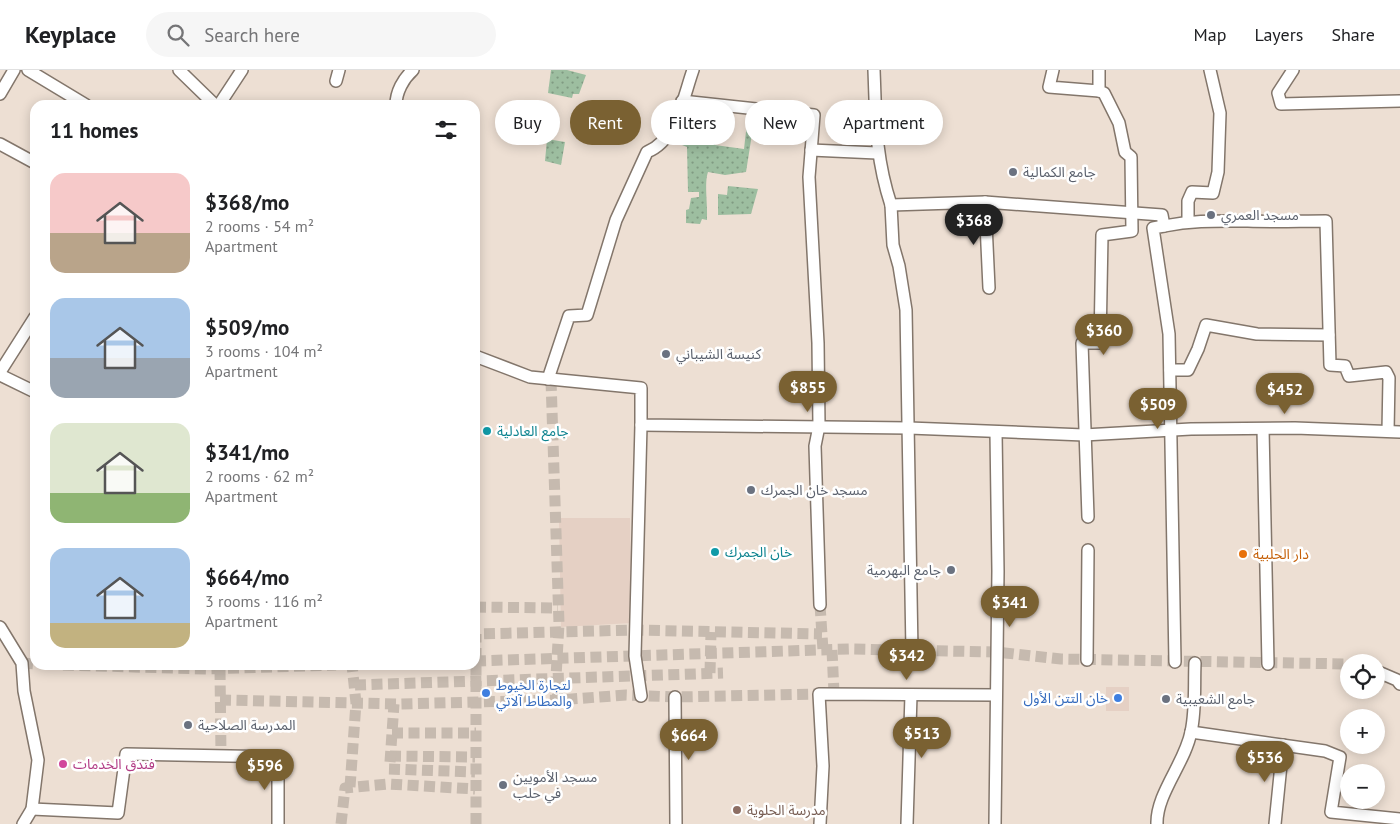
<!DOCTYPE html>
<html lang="en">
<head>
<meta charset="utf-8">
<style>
  :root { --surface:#fff; --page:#f6f6f6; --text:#202124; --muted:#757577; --line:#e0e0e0; --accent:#7a6132 }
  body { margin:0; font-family:"PT Sans","Noto Sans Arabic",sans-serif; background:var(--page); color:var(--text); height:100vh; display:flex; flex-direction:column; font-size:19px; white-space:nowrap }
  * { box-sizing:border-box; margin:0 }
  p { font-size:16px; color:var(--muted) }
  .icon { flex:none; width:28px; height:28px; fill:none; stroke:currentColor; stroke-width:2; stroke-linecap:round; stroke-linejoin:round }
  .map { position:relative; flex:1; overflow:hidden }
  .drawer { position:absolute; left:30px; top:30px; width:450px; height:570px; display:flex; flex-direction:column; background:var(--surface); border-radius:15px; box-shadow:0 2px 12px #0003 }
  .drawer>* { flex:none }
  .banner { position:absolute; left:495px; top:30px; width:475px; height:45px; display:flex; gap:10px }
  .tools { position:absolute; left:1340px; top:584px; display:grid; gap:10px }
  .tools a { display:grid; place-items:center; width:45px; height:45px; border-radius:50%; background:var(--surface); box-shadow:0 2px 12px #0003; font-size:25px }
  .price { position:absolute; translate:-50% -42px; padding:0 11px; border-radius:18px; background:var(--accent); color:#fff; font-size:16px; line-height:32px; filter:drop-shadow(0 1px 2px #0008) }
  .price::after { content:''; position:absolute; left:50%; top:30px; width:15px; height:11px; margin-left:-8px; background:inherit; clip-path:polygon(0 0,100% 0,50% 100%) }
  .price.active { background:#222; color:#fff }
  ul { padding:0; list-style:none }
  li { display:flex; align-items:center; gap:15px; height:125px; padding:0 20px }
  li span { display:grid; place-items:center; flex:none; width:140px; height:100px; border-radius:15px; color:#555 }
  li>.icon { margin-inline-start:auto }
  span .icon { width:60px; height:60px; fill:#fffc; stroke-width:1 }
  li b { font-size:21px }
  h2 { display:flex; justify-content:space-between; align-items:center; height:60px; padding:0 20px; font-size:21px }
  .tag { padding:0 18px; border-radius:22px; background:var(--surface); box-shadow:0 2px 12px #0003; font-size:18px; line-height:45px }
  .tag.active { background:var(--accent); color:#fff }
  header { display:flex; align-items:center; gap:30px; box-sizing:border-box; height:70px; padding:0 25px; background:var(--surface); border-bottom:1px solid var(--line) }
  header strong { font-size:24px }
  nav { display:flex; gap:28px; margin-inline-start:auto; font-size:18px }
  .search { width:350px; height:45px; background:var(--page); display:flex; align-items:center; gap:12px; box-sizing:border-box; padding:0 18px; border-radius:28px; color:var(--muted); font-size:19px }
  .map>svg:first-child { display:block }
  .commercial { fill:#e5d0c4 }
  .green { fill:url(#green-dots) }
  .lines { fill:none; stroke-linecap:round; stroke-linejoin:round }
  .street-tunnel { stroke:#c6baaf; stroke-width:11; stroke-dasharray:11 5.5; stroke-linecap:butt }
  .street-casing { stroke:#83766b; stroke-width:14 }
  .street { stroke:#fff; stroke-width:11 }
  .worship-dot { fill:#6b7280; stroke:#fff; stroke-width:2 }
  .culture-dot { fill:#0f9aa8; stroke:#fff; stroke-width:2 }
  .food-dot { fill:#e8710a; stroke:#fff; stroke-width:2 }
  .shop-dot { fill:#3f7fe0; stroke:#fff; stroke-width:2 }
  .hotel-dot { fill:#d1479c; stroke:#fff; stroke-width:2 }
  .education-dot { fill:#8d6e63; stroke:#fff; stroke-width:2 }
  .labels { text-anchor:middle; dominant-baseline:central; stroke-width:5; stroke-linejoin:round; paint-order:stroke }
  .worship-label { font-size:14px; fill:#5b616d; stroke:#fff; text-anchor:start }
  .culture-label { font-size:14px; fill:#0d838f; stroke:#fff; text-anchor:start }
  .food-label { font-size:14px; fill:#c56008; stroke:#fff; text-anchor:start }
  .shop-label { font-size:14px; fill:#366cbe; stroke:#fff; text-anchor:start }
  .hotel-label { font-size:14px; fill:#b23c85; stroke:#fff; text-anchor:start }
  .education-label { font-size:14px; fill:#785e54; stroke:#fff; text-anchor:start }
</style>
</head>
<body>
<header>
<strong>Keyplace</strong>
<div class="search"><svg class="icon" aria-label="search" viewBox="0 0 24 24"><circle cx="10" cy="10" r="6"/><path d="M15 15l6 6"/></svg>Search here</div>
<nav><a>Map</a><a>Layers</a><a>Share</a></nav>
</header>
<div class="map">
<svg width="1400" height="754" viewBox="0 0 1400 754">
  <defs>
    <pattern id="green-dots" width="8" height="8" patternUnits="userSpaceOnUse" patternTransform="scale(1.25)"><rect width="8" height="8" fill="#9dbea0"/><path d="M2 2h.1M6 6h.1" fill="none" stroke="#809a82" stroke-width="1.8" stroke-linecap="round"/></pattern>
  </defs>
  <rect width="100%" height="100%" fill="#eddfd3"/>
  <g class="commercial">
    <polygon points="559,448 630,448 632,553 561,557"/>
    <rect x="1106" y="617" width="23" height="24"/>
  </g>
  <g class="green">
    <polygon points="551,0 567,0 586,5 579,24 573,24 572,28 548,23"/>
    <path d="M748,44L755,45L746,102L725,105L708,102C704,113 708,135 707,150L702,149L700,154L686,153V140L689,139L691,128L699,127V122H688L687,77L677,73L682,59L702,63L703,60L716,62L715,75L744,79Z"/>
    <polygon points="547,69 565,72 561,95 545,91"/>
    <polygon points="728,116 758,119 751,144 718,145 718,124 727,125"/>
  </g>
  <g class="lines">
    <g class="street-tunnel">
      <polyline points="551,310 559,554 556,607 558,630"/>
      <polyline points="820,535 823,580"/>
      <polyline points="475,537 558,538"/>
      <polyline points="832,580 834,623"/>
      <polyline points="475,591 849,579 996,582 1061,589 1349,594"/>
      <polyline points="22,593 35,594"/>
      <polyline points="63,595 207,599 336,595"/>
      <polyline points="220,599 221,686"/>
      <polyline points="710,603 711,562"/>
      <polyline points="355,615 723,603"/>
      <polyline points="220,630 399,634 558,630 626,625 675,627 819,624"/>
      <polyline points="392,663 476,663"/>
      <polyline points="390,686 475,687"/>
      <polyline points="390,692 394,634"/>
      <polyline points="389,699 475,702"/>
      <polyline points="350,717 356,633 352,595"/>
      <polyline points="341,754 345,718 388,714 475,719"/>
      <polyline points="476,754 476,564 635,560 822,564"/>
    </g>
    <defs>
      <g id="street">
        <polyline points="28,0 86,35"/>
        <polyline points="179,0 215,35"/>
        <path d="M874,0C876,50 875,86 891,135L985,132L1162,145L1164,156C1194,150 1218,151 1248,151C1274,152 1300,151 1326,151L1330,295L1345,296L1349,306L1386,302L1389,308L1388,361"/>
        <polyline points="1053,0 1049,17 1099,21"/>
        <polyline points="1293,0 1278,23 1281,34 1400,31"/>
        <polyline points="336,11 339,0"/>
        <polyline points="0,24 14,0"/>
        <polyline points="682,31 814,45 809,107 818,273 819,356 815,376 820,535"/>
        <polyline points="219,35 242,0"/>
        <path d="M396,35C396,22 403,9 413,0"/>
        <polyline points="0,74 35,93"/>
        <polyline points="811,80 877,83"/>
        <polyline points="985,132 989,218"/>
        <polyline points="891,135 893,175 899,196 906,240 912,581"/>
        <polyline points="1188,151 1188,131 1192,122 1213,123 1218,102 1220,43 1210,0"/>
        <polyline points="1164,156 1153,158 1169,264 1175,592"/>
        <polyline points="475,286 530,307 641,318 641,355 909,358 1084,365 1191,359 1295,358 1400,362"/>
        <polyline points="1170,300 1188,300 1198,279 1206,255 1257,264 1329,265"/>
        <polyline points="0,302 35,247"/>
        <polyline points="0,305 35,322"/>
        <path d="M548,309L569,246L587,245L616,150L647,82C677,70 683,28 693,0"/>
        <polyline points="641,355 635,586 641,626"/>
        <polyline points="1263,359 1268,594"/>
        <polyline points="1088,447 1082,273 1100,273 1102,165 1132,161 1131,87 1125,82 1119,53 1104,23 1099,21 1099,0"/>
        <polyline points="0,557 22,593 24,621 38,690 32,739 23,754"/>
        <polyline points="1087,590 1088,480"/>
        <polyline points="1376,601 1397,610 1400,614"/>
        <polyline points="675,627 676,754"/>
        <polyline points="1191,662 1325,681 1340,687 1331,742 1400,749"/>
        <polyline points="32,739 118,743 126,684 278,687 278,754"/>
        <polyline points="820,754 823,696 819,624 996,625"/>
        <polyline points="907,754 911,625"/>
        <polyline points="995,754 998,501 996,362"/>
        <path d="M1157,754C1156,724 1185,693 1191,662C1196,640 1194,615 1195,593"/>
        <polyline points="1275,754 1283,675"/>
      </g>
    </defs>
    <use href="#street" class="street-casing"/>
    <use href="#street" class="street"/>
  </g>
  <g class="worship-dot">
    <circle cx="1013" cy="102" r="5"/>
    <circle cx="1211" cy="145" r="5"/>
    <circle cx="666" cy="284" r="5"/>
    <circle cx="751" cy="420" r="5"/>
    <circle cx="951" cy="500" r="5"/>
    <circle cx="1166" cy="629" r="5"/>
    <circle cx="188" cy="655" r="5"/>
    <circle cx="503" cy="715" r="5"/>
  </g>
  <g class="culture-dot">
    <circle cx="487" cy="361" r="5"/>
    <circle cx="715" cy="482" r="5"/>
  </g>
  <circle class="food-dot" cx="1243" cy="484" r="5"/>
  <g class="shop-dot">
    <circle cx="486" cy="623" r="5"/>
    <circle cx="1118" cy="628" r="5"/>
  </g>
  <circle class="hotel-dot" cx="63" cy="694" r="5"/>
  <circle class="education-dot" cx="737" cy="740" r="5"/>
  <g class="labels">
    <g class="worship-label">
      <text x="1023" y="102">جامع الكمالية</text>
      <text x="1221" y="145">مسجد العمري</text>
      <text x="676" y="284">كنيسة الشيباني</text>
      <text x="761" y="420">مسجد خان الجمرك</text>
      <text x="941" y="500" text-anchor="end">جامع البهرمية</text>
      <text x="1176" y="629">جامع الشعيبية</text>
      <text x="198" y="655">المدرسة الصلاحية</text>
      <text x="513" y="707">مسجد الأمويين<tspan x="513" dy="16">في حلب</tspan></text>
    </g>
    <g class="culture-label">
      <text x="497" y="361">جامع العادلية</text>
      <text x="725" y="482">خان الجمرك</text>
    </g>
    <g class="food-label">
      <text x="1253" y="484">دار الحلبية</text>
    </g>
    <g class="shop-label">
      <text x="496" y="615">لتجارة الخيوط<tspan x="496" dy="16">والمطاط آلاتي</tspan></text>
      <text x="1108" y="628" text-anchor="end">خان التتن الأول</text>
    </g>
    <g class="hotel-label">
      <text x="73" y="694">فندق الخدمات</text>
    </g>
    <g class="education-label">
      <text x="747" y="740">مدرسة الحلوية</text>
    </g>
  </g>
</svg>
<div class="tools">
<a><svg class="icon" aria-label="locate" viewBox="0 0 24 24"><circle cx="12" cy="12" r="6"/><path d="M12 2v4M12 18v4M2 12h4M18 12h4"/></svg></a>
<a>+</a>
<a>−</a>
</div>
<b class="price active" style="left:974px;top:176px">$368</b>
<b class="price" style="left:1104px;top:286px">$360</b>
<b class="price" style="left:808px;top:343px">$855</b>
<b class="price" style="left:1285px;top:345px">$452</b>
<b class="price" style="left:1158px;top:360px">$509</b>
<b class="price" style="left:1010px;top:558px">$341</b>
<b class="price" style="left:907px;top:611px">$342</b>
<b class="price" style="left:922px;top:689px">$513</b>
<b class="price" style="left:689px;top:691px">$664</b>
<b class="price" style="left:1265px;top:713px">$536</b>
<b class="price" style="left:265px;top:721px">$596</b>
<div class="banner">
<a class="tag">Buy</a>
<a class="tag active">Rent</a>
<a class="tag">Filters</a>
<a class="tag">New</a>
<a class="tag">Apartment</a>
</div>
<section class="drawer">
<h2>11 homes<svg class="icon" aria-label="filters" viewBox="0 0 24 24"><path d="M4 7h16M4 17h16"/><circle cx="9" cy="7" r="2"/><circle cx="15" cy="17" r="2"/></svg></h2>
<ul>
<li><span style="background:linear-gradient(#f6c9c9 60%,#b9a48a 0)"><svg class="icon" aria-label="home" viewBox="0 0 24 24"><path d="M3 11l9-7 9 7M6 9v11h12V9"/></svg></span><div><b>$368/mo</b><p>2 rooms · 54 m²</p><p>Apartment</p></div></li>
<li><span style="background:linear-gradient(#a9c7e8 60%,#9aa5b1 0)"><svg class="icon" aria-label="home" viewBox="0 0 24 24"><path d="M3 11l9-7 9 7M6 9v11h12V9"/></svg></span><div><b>$509/mo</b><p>3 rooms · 104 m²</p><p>Apartment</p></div></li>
<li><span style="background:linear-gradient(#dfe7d0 70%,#8fb573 0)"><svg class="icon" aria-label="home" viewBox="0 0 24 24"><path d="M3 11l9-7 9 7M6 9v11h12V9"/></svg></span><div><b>$341/mo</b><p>2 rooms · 62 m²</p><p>Apartment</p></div></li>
<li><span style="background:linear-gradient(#a9c7e8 75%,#c2b280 0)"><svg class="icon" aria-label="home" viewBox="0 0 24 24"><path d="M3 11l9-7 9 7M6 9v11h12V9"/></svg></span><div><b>$664/mo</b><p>3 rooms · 116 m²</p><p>Apartment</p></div></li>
</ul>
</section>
</div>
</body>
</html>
